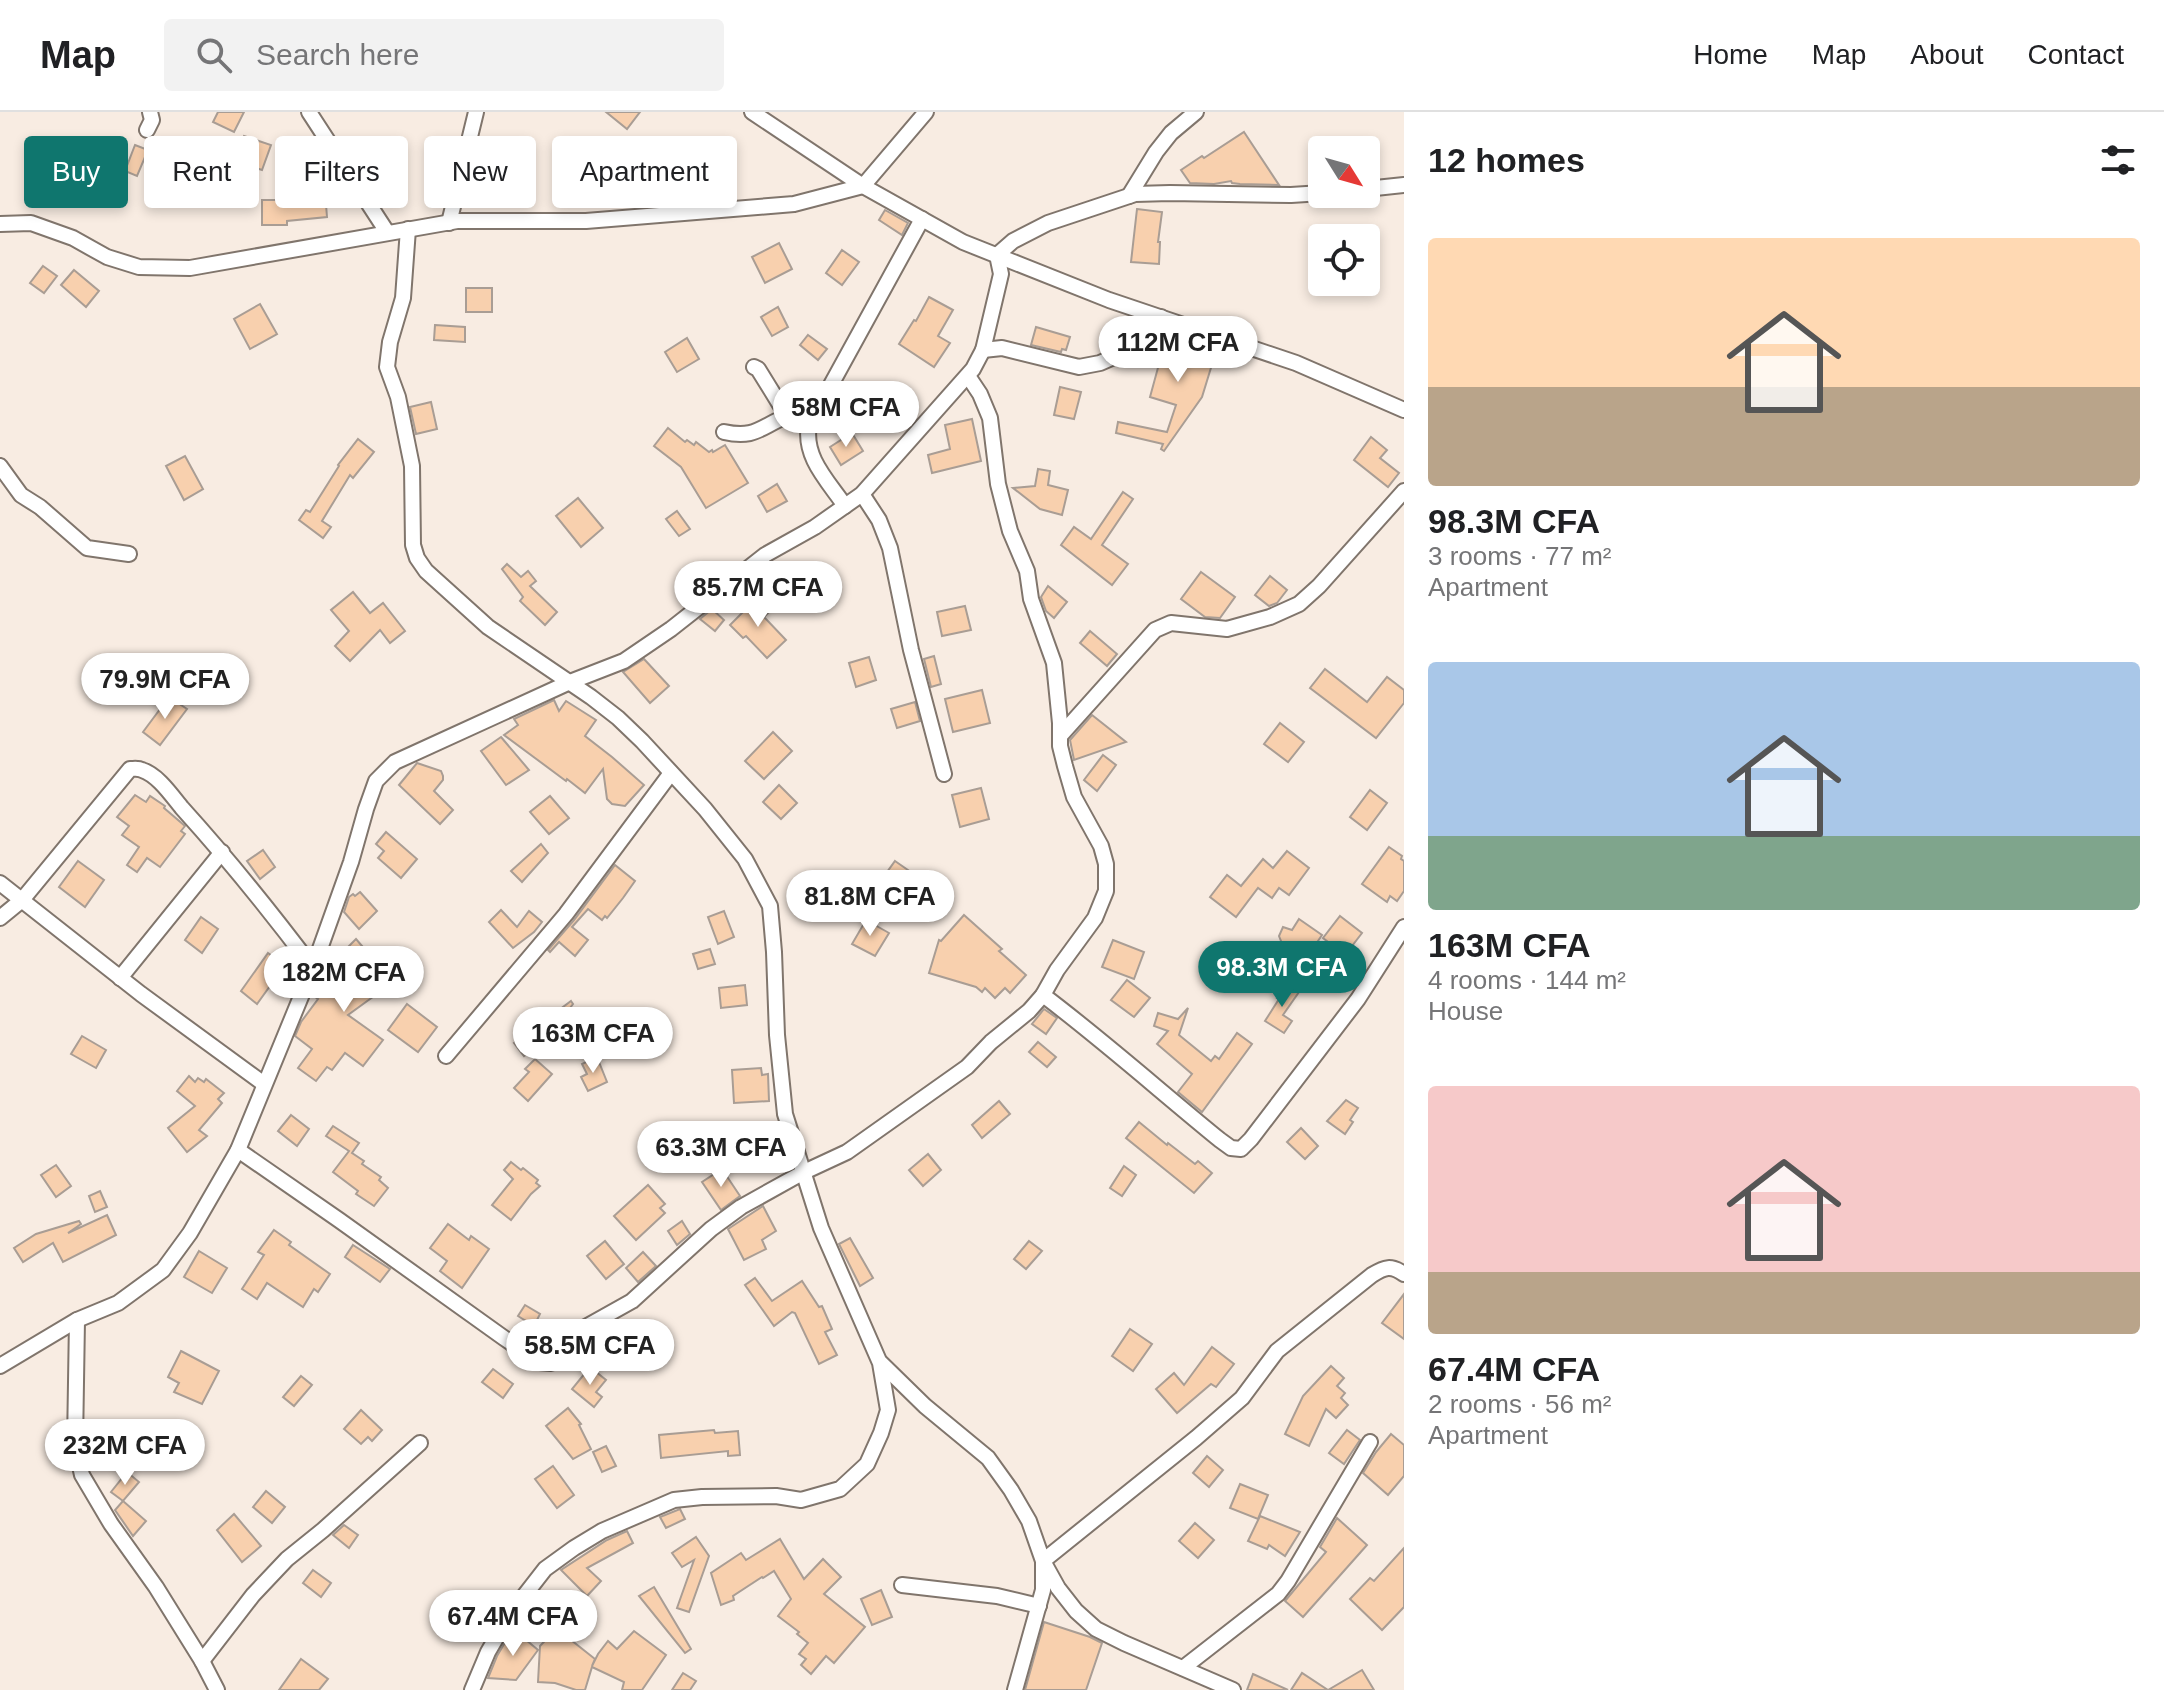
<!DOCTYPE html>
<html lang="en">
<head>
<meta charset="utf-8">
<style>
  :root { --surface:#fff; --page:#f2f2f2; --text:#202124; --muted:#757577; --line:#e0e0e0; --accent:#0f766e }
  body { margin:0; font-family:Helvetica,sans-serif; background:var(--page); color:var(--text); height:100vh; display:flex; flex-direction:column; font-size:30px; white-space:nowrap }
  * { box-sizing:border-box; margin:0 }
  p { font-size:26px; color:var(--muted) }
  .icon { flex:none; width:44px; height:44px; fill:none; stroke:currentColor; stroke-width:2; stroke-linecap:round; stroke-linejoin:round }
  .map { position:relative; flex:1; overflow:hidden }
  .sheet { display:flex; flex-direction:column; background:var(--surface); width:760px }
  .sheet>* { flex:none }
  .banner { position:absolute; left:24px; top:24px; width:760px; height:72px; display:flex; gap:16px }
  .needle { width:52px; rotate:127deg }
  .controls { position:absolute; left:1308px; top:24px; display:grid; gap:16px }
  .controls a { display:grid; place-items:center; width:72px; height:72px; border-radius:8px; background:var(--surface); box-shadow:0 4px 12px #0003; font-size:40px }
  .price { position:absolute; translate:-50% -68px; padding:0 18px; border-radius:28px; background:#fff; color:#222; font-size:26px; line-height:52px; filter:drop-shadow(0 2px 4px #0008) }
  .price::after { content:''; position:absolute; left:50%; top:48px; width:24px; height:18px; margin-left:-12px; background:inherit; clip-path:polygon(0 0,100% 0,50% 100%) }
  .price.active { background:var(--accent); color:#fff }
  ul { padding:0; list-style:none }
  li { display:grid; align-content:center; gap:16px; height:424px; padding:0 24px }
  li span { display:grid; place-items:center; height:248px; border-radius:8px; color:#555 }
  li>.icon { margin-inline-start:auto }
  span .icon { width:144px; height:144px; fill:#fffc; stroke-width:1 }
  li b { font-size:34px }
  h2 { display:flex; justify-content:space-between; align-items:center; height:96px; padding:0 24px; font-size:34px }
  .tag { padding:0 28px; border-radius:8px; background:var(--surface); box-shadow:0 4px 12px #0003; font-size:28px; line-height:72px }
  .tag.active { background:var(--accent); color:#fff }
  header { display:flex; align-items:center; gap:48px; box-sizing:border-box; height:112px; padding:0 40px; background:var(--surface); border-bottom:2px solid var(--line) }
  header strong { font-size:38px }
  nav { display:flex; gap:44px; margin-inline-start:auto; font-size:28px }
  .search { width:560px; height:72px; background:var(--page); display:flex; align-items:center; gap:20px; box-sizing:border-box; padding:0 28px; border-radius:8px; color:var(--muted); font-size:30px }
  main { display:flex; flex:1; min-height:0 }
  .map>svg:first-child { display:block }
  .building { fill:#f8d0ae; stroke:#a99d94; stroke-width:2 }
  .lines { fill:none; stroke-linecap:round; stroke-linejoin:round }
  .minor-casing { stroke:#80756c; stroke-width:18 }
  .minor { stroke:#fff; stroke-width:14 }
</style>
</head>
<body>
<header>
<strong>Map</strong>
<div class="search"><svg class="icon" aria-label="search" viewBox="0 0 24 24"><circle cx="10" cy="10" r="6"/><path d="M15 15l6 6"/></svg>Search here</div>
<nav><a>Home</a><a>Map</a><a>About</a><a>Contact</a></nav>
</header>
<main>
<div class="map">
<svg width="1404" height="1578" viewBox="0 0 1404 1578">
  <rect width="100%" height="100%" fill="#f8ece2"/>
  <g class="building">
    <polygon points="218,0 244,0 234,20 213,10"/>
    <polygon points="606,0 640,0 627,17"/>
    <polygon points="1244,20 1279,73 1240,72 1232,71 1231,69 1214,72 1190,71 1181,58 1202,44 1204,46"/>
    <polygon points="244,24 271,33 262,58 235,49"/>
    <polygon points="135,33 148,38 137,64 125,59"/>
    <polygon points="325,80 327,105 287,109 287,113 262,113 262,88 303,88 302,82"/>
    <polygon points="1137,97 1162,100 1158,130 1160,130 1159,152 1131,150"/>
    <polygon points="885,98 908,111 902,123 879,108"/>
    <polygon points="779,131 792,157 765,171 752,145"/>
    <polygon points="842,138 859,150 842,173 826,161"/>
    <polygon points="43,154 57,164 44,181 30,171"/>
    <polygon points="74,158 99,179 86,195 61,173"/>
    <rect x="466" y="176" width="26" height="24"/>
    <polygon points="929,185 953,198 938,224 950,231 934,255 899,232 914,208 916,209"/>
    <polygon points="260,192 277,222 250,237 234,207"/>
    <polygon points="778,195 788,215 772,224 761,205"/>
    <polygon points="435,213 465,215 465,230 434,228"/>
    <polygon points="1036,215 1070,225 1066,238 1062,237 1061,240 1031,233"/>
    <polygon points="1168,219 1229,239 1225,249 1214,246 1202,285 1164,339 1161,337 1163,332 1116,321 1118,310 1167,320 1176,293 1150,285"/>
    <polygon points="808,223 827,237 818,248 800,233"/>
    <polygon points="687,226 699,247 677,260 665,240"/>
    <polygon points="1060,275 1081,280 1074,307 1054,303"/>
    <polygon points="431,290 437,317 416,322 410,295"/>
    <polygon points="972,307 981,349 932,361 928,343 950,337 945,313"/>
    <polygon points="668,316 685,330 687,328 694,333 696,330 709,340 712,338 713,340 725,333 748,371 706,396 681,355 654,334"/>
    <polygon points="852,321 863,339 841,353 830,335"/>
    <polygon points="1371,325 1387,338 1380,346 1399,361 1388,375 1354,348"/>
    <polygon points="358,327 374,340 353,366 350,363 322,409 331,415 323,426 299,408 306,398 310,400 339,354 338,353"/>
    <polygon points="185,344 203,377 184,388 166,354"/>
    <polygon points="1038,357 1050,359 1048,373 1068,378 1062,403 1040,397 1013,376 1035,374"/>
    <polygon points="777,372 787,389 767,400 758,384"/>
    <polygon points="1123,380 1133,387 1102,433 1128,452 1112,473 1061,433 1074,415 1091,427"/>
    <polygon points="578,386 603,416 581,435 556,404"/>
    <polygon points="677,399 690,417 679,424 666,407"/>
    <polygon points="507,452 521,465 528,459 536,469 530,474 557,500 545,513 520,489 523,485 502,457"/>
    <polygon points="1201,460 1235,485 1220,506 1205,505 1181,487"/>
    <polygon points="1270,464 1287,478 1277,491 1269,494 1255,483"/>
    <polygon points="1048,474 1067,490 1054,506 1046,499 1041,485"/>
    <polygon points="353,480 370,501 383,491 405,519 390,531 380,518 350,549 335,534 349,519 331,498"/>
    <polygon points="757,486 770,499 764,505 786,528 767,546 746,524 743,526 730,513"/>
    <polygon points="965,494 971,518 942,524 937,500"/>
    <polygon points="712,497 724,508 715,519 700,507"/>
    <polygon points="1090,519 1117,542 1107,554 1080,531"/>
    <polygon points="934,544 941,572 931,575 924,547"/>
    <polygon points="869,545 876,568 856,575 849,551"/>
    <polygon points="644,547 669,574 650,591 623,560"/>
    <polygon points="1325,557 1367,590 1387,565 1404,578 1404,591 1376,626 1310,576"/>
    <polygon points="982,578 990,611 953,620 945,587"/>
    <polygon points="169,585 187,597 160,633 143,620"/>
    <polygon points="554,588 559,599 566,589 596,608 585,624 612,645 644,673 625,694 612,692 607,687 603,657 585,681 567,667 566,669 504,623 518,613 514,607"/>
    <polygon points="915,590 920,609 897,616 891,597"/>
    <polygon points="1092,603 1126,630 1074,648 1070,628"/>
    <polygon points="1280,611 1304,630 1288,650 1264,632"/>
    <polygon points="773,620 792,639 764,667 745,649"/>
    <polygon points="501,625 529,658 506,673 481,639"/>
    <polygon points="1103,643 1116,653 1097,679 1084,668"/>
    <polygon points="417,651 441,659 443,664 443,668 434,679 453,698 440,712 399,673"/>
    <polygon points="779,673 797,691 781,707 763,690"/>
    <polygon points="981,676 989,707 960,715 952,683"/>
    <polygon points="1370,678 1387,691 1367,718 1350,705"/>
    <polygon points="135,683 146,690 150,684 165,694 164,696 185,714 181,719 185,722 160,755 147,746 137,760 127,753 139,735 122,723 129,714 117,705"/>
    <polygon points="550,684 569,706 549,722 530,700"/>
    <polygon points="386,720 417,747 401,766 378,746 384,739 376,732"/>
    <polygon points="541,732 548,741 522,770 511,759"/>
    <polygon points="1389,735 1402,744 1401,747 1404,749 1404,779 1397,789 1390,784 1387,790 1362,772"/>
    <polygon points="263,738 275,755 260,767 247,749"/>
    <polygon points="1287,739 1309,756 1289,783 1279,776 1272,786 1258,776 1236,805 1210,785 1227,763 1241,774 1263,747 1273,756"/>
    <polygon points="78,749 104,768 85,795 59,775"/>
    <polygon points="895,749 915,763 906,774 897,768 882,789 872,781"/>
    <polygon points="615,753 635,769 623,786 607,806 605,804 602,808 588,797 572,815 588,828 575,844 559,830 550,840 548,838 574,808"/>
    <polygon points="360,780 377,799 359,817 344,800 349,785 353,782 355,784"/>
    <polygon points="501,798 517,815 529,799 542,810 534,820 513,836 489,810"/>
    <polygon points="724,799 734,825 718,832 708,805"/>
    <polygon points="964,803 1002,837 999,839 1026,863 1010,881 1005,876 995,886 985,876 982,880 976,875 929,861 939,828 941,829"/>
    <polygon points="1340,804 1362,821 1345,843 1323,826"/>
    <polygon points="201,805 218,817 202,841 185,828"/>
    <polygon points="1299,807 1322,823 1303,851 1281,836 1283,834 1279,824 1283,815 1292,818"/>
    <polygon points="866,808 889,821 875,844 852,832"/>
    <polygon points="356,827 380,855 392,842 401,851 389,865 392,868 381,879 348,903 383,928 363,954 345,941 332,958 327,955 316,969 298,956 312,937 295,924 301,910 318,887 312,883 319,868 327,874 326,872 357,848 347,836"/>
    <polygon points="1113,828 1144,840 1134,867 1102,855"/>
    <polygon points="710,837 715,852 698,857 693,842"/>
    <polygon points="268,841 285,853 257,892 241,879"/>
    <polygon points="1127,868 1150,886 1134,905 1111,888"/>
    <polygon points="1287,871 1299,880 1283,903 1292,909 1284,921 1265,909 1279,887 1277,886"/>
    <polygon points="745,873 747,893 721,896 719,876"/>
    <polygon points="571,889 573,892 546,928 524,944 514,931 541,911 534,907 542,897 551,904"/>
    <polygon points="407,892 437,915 418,940 388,918"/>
    <polygon points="1188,896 1179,923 1211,949 1215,944 1219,947 1237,921 1252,932 1202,1000 1178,980 1192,962 1157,932 1168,919 1154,914 1158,901 1178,907"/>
    <polygon points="1044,897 1057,906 1046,922 1032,912"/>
    <polygon points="82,924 106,938 96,956 71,942"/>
    <polygon points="1038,930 1056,945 1047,955 1029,940"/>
    <polygon points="597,945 607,970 588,979 581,965 587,962 582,952"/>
    <polygon points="535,947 552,962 528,989 514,976 529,960 525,957"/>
    <polygon points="761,956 762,963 768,962 769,989 734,991 732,958"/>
    <polygon points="189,964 195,970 198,966 204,970 206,967 224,981 218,987 222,991 199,1018 207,1024 187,1040 168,1016 195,994 177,979"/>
    <polygon points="1346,988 1358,996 1350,1008 1353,1010 1345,1022 1327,1009"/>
    <polygon points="999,989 1010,1002 982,1026 972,1013"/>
    <polygon points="291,1003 309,1017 297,1034 278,1019"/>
    <polygon points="1139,1010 1167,1033 1168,1031 1195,1052 1198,1049 1212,1061 1194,1081 1126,1026"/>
    <polygon points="333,1014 359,1031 352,1041 364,1049 362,1052 381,1065 379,1068 388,1076 374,1094 356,1082 358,1079 333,1060 349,1039 326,1024"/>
    <polygon points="1301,1016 1318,1034 1305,1047 1287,1030"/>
    <polygon points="730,1019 734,1038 712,1042 708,1023"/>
    <polygon points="928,1042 941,1058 923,1074 909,1058"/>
    <polygon points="511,1050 521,1058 523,1056 538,1068 536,1071 540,1074 531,1082 511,1108 492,1093 513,1067 504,1058"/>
    <polygon points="56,1053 71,1074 56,1085 41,1063"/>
    <polygon points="1124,1054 1136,1063 1122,1084 1110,1076"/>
    <polygon points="722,1057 740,1084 721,1098 702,1070"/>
    <polygon points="648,1073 665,1092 660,1096 665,1101 636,1128 614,1104"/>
    <polygon points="100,1079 107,1095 95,1100 89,1084"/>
    <polygon points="763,1094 776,1119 762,1128 766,1137 744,1148 728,1117"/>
    <polygon points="107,1103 116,1123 63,1150 53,1131 23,1150 14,1136 36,1122 79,1109 81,1112 68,1121"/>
    <polygon points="682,1109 690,1122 677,1133 668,1119"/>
    <polygon points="448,1112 469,1128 471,1124 489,1137 462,1176 440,1159 447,1149 430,1136"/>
    <polygon points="274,1118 291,1130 289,1133 330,1162 318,1180 314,1177 303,1195 267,1171 257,1187 242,1177 264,1143 258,1140"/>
    <polygon points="850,1126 873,1166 860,1174 839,1132"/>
    <polygon points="605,1129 624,1152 606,1167 587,1144"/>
    <polygon points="1029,1129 1042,1139 1026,1157 1014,1147"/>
    <polygon points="353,1133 390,1157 380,1170 345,1145"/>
    <polygon points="199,1139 227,1156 212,1181 184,1165"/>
    <polygon points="643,1140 656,1154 638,1170 626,1156"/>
    <polygon points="755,1166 772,1189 802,1169 819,1195 822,1194 832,1217 825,1220 837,1243 819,1252 795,1201 792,1200 774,1214 745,1173"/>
    <polygon points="1404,1182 1404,1227 1382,1211"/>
    <polygon points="525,1193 540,1202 534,1214 518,1204"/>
    <polygon points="1130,1217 1152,1232 1133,1259 1112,1244"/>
    <polygon points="1212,1235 1234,1252 1216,1275 1211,1272 1177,1301 1156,1277 1174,1261 1184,1273"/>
    <polygon points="181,1239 219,1259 202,1292 174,1280 179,1271 168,1265"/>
    <polygon points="1331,1254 1344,1266 1337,1274 1345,1281 1341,1286 1348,1293 1336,1306 1326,1297 1309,1334 1285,1322 1303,1284"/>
    <polygon points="590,1255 606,1268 596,1280 602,1285 594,1295 572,1277"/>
    <polygon points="493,1257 513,1272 503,1286 482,1270"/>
    <polygon points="301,1264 312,1273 294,1294 283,1285"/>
    <polygon points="568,1296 581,1312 579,1313 591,1337 573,1347 546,1314"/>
    <polygon points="361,1298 382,1318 372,1329 368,1325 361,1332 344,1317"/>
    <polygon points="714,1318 715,1321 738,1319 740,1343 728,1344 728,1339 661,1346 659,1323"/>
    <polygon points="1347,1318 1360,1328 1344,1352 1329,1341"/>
    <polygon points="1391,1322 1404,1333 1404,1364 1388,1383 1363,1361 1376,1340"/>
    <polygon points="606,1334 616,1354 602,1360 593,1340"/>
    <polygon points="1207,1344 1223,1358 1209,1375 1193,1361"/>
    <polygon points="553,1354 574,1383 557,1396 535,1367"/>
    <polygon points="127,1360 139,1370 123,1389 111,1380"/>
    <polygon points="1240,1372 1268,1383 1258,1407 1230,1396"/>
    <polygon points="266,1379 285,1395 272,1411 253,1395"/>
    <polygon points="123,1389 146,1409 133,1424 115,1398"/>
    <polygon points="680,1397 685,1407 666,1416 660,1405"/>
    <polygon points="234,1402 261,1434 242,1450 217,1418"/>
    <polygon points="1260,1404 1300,1420 1285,1444 1269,1433 1267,1437 1248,1429"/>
    <polygon points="1337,1406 1367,1433 1303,1505 1285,1489 1326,1440 1320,1435"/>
    <polygon points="1195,1411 1214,1428 1198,1446 1179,1429"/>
    <polygon points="344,1413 358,1423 349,1436 333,1423"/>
    <polygon points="627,1419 633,1431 587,1456 601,1469 587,1484 561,1458 607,1428"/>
    <polygon points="696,1425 709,1444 689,1500 677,1496 694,1448 682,1455 672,1441"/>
    <polygon points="780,1427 804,1467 823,1447 841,1465 824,1482 865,1515 834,1551 826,1544 811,1562 801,1553 806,1547 799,1542 808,1531 797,1522 799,1520 778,1504 791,1487 774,1459 763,1466 762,1465 733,1484 734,1488 721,1493 711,1461 741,1441 746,1448"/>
    <polygon points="1404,1436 1404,1495 1382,1518 1350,1487 1370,1466 1374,1469"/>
    <polygon points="313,1458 331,1471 321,1485 303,1471"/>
    <polygon points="654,1475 691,1537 685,1541 639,1484"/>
    <polygon points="881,1478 892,1505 872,1513 861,1487"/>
    <polygon points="551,1482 564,1493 557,1502 573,1515 566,1524 595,1547 592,1554 598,1542 608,1529 617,1537 634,1519 666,1543 642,1578 622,1578 624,1570 592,1555 585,1578 576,1578 555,1571 538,1570 540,1534 555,1518 535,1502"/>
    <polygon points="1044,1510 1090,1525 1102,1531 1086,1578 1025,1578"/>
    <polygon points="513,1517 538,1538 516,1568 488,1566 497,1544"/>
    <polygon points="301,1547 328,1567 319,1578 279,1578"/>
    <polygon points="1362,1558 1374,1578 1291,1578 1302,1561 1328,1578"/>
    <polygon points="683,1561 696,1569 690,1578 672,1578"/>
    <polygon points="1253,1562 1288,1578 1247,1578"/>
  </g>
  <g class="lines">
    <defs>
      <g id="minor">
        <polyline points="309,0 387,120"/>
        <polyline points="752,0 863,74 963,130 1109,188 1296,251 1404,298"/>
        <polyline points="147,18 152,8 150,0"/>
        <polyline points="1366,77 1404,73"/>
        <polyline points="1129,84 1156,40 1171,21 1196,0"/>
        <polyline points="449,111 476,0"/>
        <polyline points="0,112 31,111 73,126 107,145 139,155 190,156 457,109 586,109 794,92 863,74 926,0"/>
        <polyline points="408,117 403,186 390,230 387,255 398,285 412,354 413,433 417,446 426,459 488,515 591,585 618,606 642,629 705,697 745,747 770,794 774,840 777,923 785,1002 821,1116 880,1251 888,1298 881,1321 867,1352 840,1377 801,1388 776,1384 702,1385 674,1388 602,1419 574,1436 545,1457 510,1502 488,1540 472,1578"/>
        <polyline points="983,238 1002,236 1079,255 1100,251 1125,240 1161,205"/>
        <polyline points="754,255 758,257 787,304 810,311"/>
        <path d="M724,320C755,327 760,315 787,304"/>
        <polyline points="0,354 21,383 40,395 87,436 129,442"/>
        <polyline points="862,382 879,408 890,436 911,538 944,662"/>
        <path d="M845,394C828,369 803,345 809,313L922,107"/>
        <polyline points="1060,624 1155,518 1171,511 1227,517 1270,505 1299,492 1319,474 1404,379"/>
        <polyline points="0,771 141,882 264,972"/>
        <path d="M0,806L22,788L130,657C134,657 138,656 142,658C158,663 172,684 182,696C229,748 271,800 313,856"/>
        <polyline points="120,866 222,740"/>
        <path d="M1043,883C1104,929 1161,980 1220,1028L1231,1036L1241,1037L1251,1027L1358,887L1404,815"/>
        <polyline points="446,944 566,802 671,661"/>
        <polyline points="238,1038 339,1108 504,1226 539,1250 551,1251 582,1217 632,1189 711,1117 741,1095 804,1060 847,1040 967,955 991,930 1029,899 1043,883 1057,858 1095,806 1106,779 1106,752 1101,734 1074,685 1065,654 1060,634 1060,611 1054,551 1031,487 1027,459 1010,419 998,372 990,306 980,282 968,264"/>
        <polyline points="77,1208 75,1332 82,1363 111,1412 156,1475 202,1549 217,1578"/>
        <polyline points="881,1251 925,1294 988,1346 1011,1378 1029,1409 1043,1449 1058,1476 1076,1499 1096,1517 1124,1531 1233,1578"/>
        <polyline points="0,1254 77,1208 118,1191 163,1158 190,1121 238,1038 316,848 351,750 366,697 376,669 395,650 570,570 624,549 671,517 765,443 815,415 862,382 973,257 983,238 1001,162 997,143 1013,129 1048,111 1135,82 1170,81 1291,83 1322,81"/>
        <polyline points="902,1473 997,1484 1039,1494"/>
        <polyline points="202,1549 253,1483 287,1447 323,1418 420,1331"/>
        <polyline points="1183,1556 1278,1482 1288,1469 1370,1330"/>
        <path d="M1015,1578L1043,1478V1449L1196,1326L1242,1286L1277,1239L1372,1163C1385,1155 1391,1153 1404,1162"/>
      </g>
    </defs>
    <use href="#minor" class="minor-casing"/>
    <use href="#minor" class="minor"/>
  </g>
</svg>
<div class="controls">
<a><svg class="needle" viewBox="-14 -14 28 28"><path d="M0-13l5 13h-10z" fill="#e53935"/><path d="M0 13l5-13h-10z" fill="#757577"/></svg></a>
<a><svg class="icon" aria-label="locate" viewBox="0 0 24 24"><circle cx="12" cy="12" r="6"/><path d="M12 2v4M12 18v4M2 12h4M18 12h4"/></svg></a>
</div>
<b class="price" style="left:1178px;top:272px">112M CFA</b>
<b class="price" style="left:846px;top:337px">58M CFA</b>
<b class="price" style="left:758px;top:517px">85.7M CFA</b>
<b class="price" style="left:165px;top:609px">79.9M CFA</b>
<b class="price" style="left:870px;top:826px">81.8M CFA</b>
<b class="price active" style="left:1282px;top:897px">98.3M CFA</b>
<b class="price" style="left:344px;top:902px">182M CFA</b>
<b class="price" style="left:593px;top:963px">163M CFA</b>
<b class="price" style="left:721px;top:1077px">63.3M CFA</b>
<b class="price" style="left:590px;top:1275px">58.5M CFA</b>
<b class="price" style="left:125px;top:1375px">232M CFA</b>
<b class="price" style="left:513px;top:1546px">67.4M CFA</b>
<div class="banner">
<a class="tag active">Buy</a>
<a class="tag">Rent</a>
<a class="tag">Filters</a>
<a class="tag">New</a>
<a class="tag">Apartment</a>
</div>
</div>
<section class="sheet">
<h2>12 homes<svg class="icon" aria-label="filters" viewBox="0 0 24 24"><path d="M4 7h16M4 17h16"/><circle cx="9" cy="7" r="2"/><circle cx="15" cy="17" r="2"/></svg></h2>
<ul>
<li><span style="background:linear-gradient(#ffd9b3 60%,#b9a48a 0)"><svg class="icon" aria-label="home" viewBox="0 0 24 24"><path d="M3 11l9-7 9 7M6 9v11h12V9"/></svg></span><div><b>98.3M CFA</b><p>3 rooms · 77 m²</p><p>Apartment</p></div></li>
<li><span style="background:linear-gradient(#a9c7e8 70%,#7fa58c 0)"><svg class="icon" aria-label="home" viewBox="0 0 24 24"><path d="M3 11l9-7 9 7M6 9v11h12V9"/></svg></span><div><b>163M CFA</b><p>4 rooms · 144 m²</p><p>House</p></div></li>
<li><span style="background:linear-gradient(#f6c9c9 75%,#b9a48a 0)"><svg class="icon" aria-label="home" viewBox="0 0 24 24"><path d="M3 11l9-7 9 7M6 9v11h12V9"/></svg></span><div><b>67.4M CFA</b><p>2 rooms · 56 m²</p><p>Apartment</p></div></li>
</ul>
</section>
</main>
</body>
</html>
